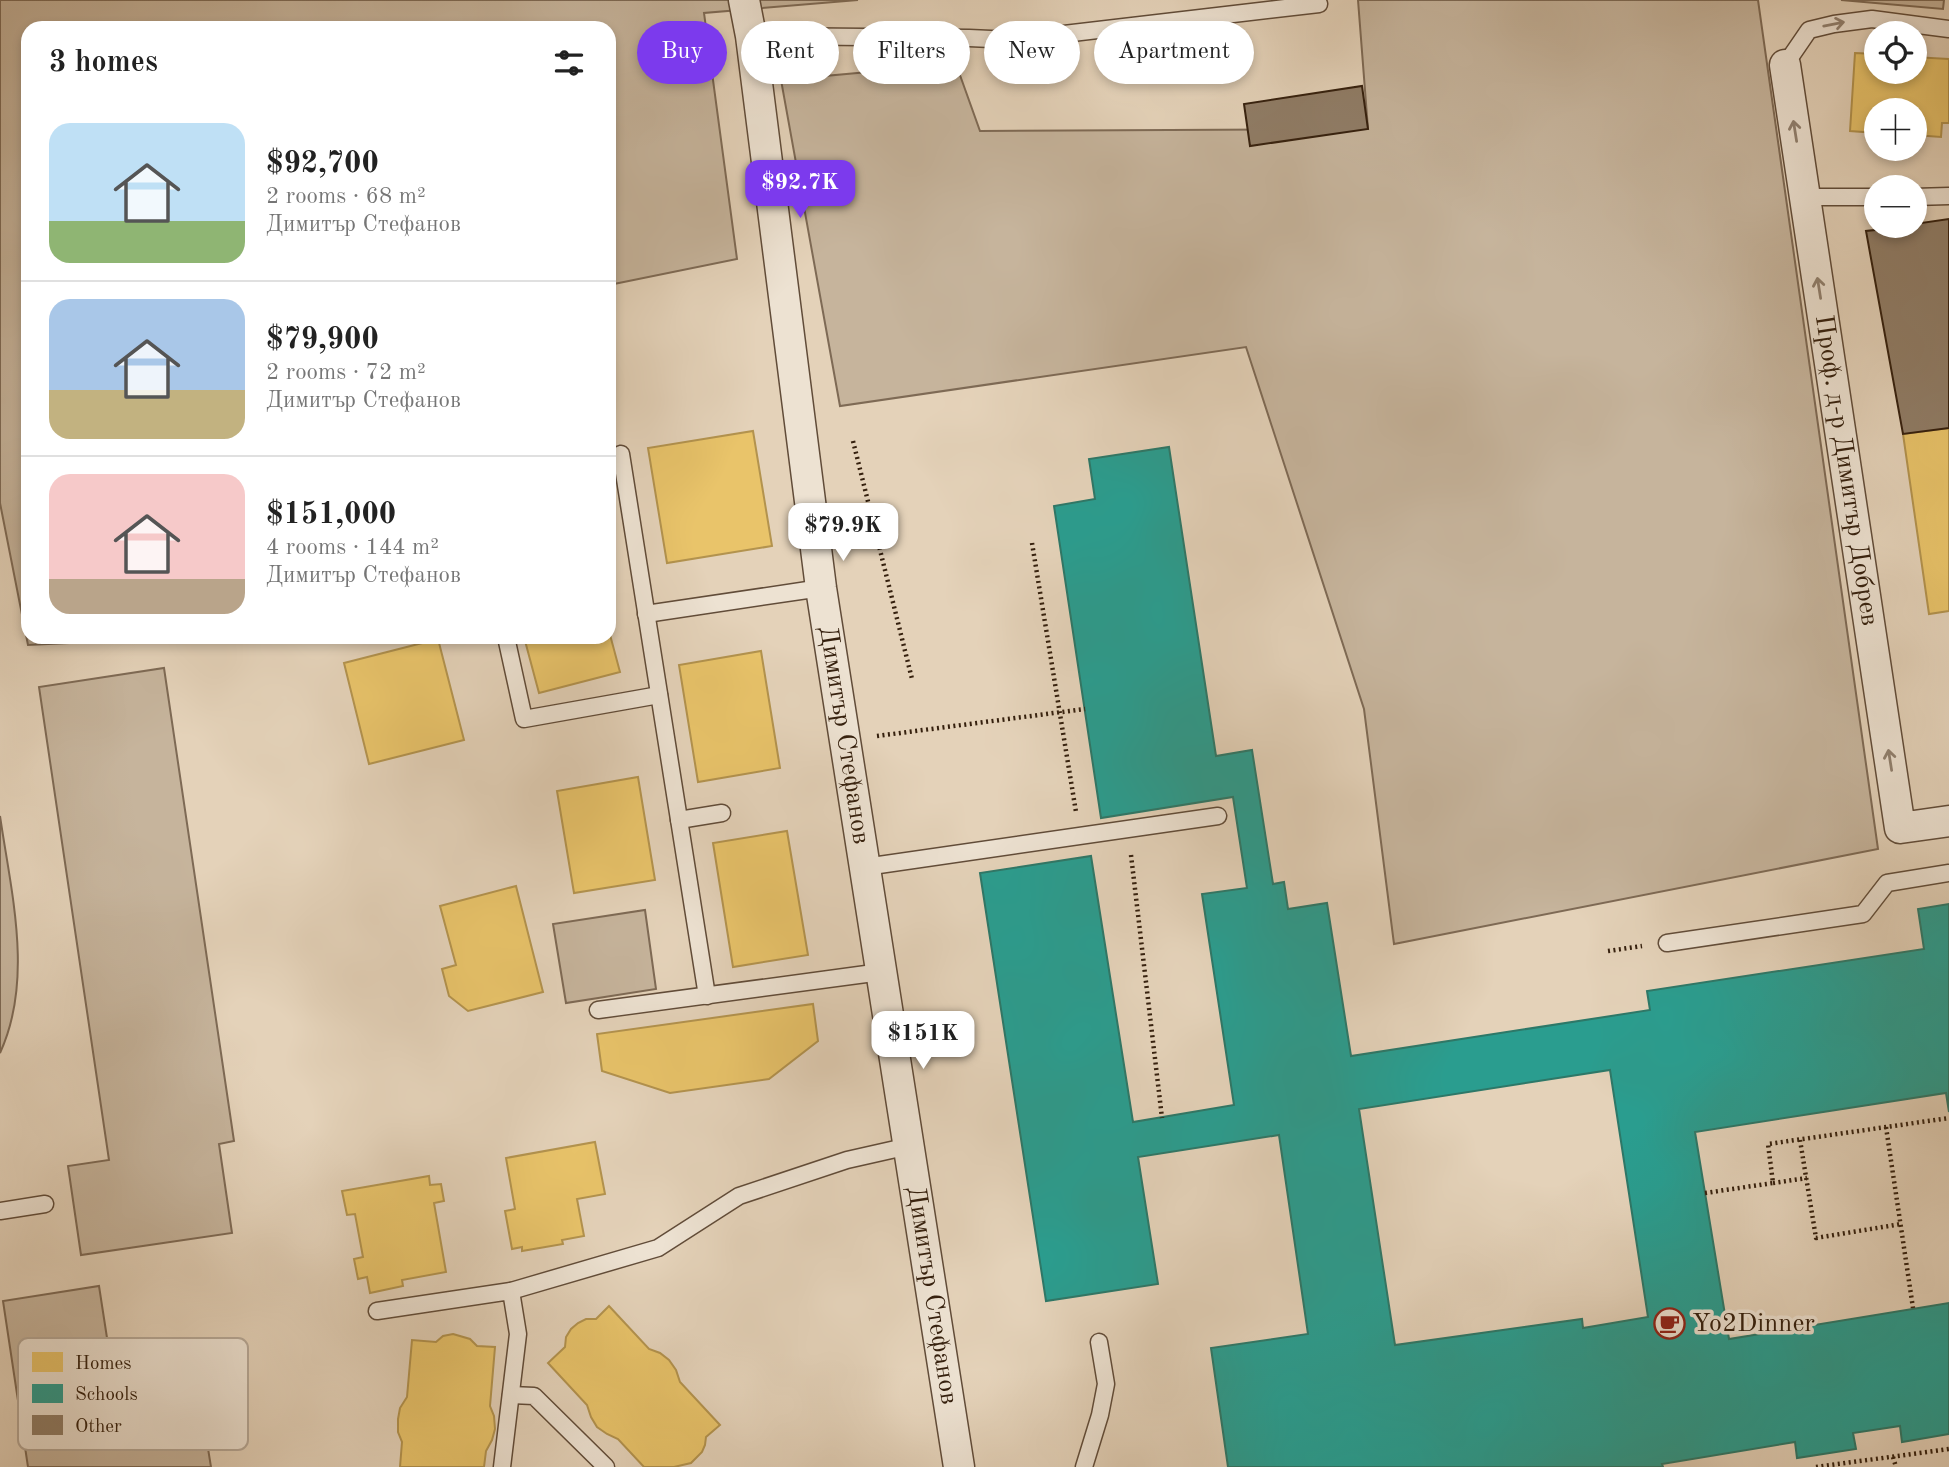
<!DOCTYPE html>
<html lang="en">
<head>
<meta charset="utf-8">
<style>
  :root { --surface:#fff; --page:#f2f2f2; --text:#222; --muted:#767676; --line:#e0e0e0; --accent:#7c3aed }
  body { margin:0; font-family:"Old Standard TT",serif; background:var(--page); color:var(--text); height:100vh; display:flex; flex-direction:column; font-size:26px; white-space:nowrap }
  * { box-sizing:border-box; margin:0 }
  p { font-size:23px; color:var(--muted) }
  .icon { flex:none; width:38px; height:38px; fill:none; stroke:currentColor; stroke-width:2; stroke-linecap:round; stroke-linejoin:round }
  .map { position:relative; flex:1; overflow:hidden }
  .panel { position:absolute; left:21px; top:21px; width:595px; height:623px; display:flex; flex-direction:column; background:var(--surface); border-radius:21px; box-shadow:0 4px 10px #0003 }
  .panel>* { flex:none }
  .hud { position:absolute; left:637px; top:21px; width:665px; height:63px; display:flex; gap:14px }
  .tools { position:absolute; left:1864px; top:21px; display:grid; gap:14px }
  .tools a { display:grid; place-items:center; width:63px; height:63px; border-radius:50%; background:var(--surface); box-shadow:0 4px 10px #0003; font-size:35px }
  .price { position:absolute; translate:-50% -60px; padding:0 16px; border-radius:14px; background:#fff; color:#222; font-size:23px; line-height:46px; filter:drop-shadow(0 2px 4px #0008) }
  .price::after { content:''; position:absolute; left:50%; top:42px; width:21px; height:16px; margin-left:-10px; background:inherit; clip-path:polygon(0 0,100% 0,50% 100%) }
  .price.active { background:var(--accent); color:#fff }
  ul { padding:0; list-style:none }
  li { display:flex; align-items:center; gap:21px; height:175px; padding:0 28px }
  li+li { border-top:2px solid var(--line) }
  li span { display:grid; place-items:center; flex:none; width:196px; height:140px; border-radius:21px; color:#555 }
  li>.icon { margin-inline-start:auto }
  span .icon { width:84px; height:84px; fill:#fffc; stroke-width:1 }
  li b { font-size:30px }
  h2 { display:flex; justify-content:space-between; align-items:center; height:84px; padding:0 28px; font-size:30px }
  .pill { padding:0 24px; border-radius:32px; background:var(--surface); box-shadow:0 4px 10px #0003; font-size:24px; line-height:63px }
  .pill.active { background:var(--accent); color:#fff }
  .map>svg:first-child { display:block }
  .green { fill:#c6b49c; stroke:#7e6a55; stroke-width:2 }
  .homes { fill:#e9c46a; stroke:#b3934e; stroke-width:2 }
  .schools { fill:#2a9d8f; stroke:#2d7868; stroke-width:2; fill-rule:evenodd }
  .building { fill:#907d67; stroke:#35200e; stroke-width:2 }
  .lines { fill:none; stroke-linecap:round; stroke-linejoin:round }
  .lane-casing { stroke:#614c39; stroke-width:19 }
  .street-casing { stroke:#614c39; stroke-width:33 }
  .path { stroke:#35200e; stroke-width:4.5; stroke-dasharray:2 3.5; stroke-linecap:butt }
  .lane { stroke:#ede2d2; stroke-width:16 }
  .street { stroke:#ede2d2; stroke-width:30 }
  .oneway { stroke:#918170 }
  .labels { text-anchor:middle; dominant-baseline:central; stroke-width:7; stroke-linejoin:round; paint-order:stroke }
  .street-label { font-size:26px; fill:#35200e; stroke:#ede2d2 }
  .poi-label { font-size:26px; fill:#35200e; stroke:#ede2d2; text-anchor:start }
  .key { fill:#ede2d2; stroke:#b6a897; stroke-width:2 }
  .key-label { font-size:19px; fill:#35200e }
</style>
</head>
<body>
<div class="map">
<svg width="1949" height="1467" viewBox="0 0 1949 1467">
  <rect width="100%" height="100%" fill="#e4d2b9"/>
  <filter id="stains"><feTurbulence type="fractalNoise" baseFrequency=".00286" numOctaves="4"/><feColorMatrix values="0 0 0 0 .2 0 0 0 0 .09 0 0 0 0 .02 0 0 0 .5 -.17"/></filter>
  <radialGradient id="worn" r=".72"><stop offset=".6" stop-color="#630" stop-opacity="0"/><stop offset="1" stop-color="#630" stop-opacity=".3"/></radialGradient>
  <g class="green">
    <polygon points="0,0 858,0 704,13 737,259 609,285 609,28 28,28 28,637 195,637 28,645 0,503"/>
    <polygon points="1358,0 1758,0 1878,849 1394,944 1364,709 1246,347 840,406 781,80 956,64 980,131 1368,129"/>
    <polygon points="1841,0 1944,0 1943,9"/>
    <polygon points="164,668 234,1141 219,1144 232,1233 81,1255 68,1166 109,1160 39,687"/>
    <path d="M0,816C11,892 34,979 0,1053Z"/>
    <polygon points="645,910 656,989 566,1003 553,924"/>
    <polygon points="99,1286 124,1448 206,1436 211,1467 28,1467 3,1301"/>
  </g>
  <g class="homes">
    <polygon points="1855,53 1876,54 1876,72 1914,72 1914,57 1949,59 1949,123 1942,123 1941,137 1914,135 1914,110 1876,110 1876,133 1850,131"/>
    <polygon points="1949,428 1949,611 1929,614 1903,434"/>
    <polygon points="753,431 772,546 667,563 648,448"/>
    <polygon points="609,631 620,672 539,693 524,637 609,637"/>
    <polygon points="438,639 464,740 369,764 344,663"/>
    <polygon points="761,651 780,768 698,782 679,665"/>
    <polygon points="638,777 655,880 574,893 557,791"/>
    <polygon points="787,831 808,955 733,967 713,843"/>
    <polygon points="516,886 543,992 468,1011 449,996 442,969 456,965 440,906"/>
    <polygon points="813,1004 818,1041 769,1079 670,1093 602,1071 597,1034"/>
    <polygon points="595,1142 605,1194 577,1199 584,1236 562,1240 563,1244 522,1251 522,1247 512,1249 505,1211 515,1209 506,1158"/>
    <polygon points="429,1176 430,1185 441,1184 444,1201 434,1203 446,1272 402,1280 403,1286 370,1293 367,1277 358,1279 354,1259 363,1257 355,1214 347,1215 342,1191"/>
    <polygon points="609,1306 649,1349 660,1353 669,1360 676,1370 680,1382 720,1425 706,1437 705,1445 702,1452 691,1463 674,1467 644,1467 618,1439 607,1434 597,1427 591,1417 587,1405 548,1363 565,1347 566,1337 571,1329 578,1323 586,1319 596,1319"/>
    <polygon points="453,1334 470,1339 477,1346 495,1347 490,1406 494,1416 495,1429 492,1440 486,1451 484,1467 400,1467 402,1442 398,1432 398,1419 400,1408 407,1397 412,1340 436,1342 443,1336"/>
  </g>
  <path class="schools" d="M1169,447L1216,756L1252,750L1273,884L1284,882L1288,909L1327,903L1351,1056L1650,1010L1647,991L1924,949L1918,909L1949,904V1112L1946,1093L1695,1132L1729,1339L1949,1303V1434L1902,1442L1900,1426L1853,1433L1856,1449L1797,1458L1795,1442L1662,1464L1663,1467H1228L1211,1348L1308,1334L1279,1135L1138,1157L1158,1284L1046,1301L980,873L1091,856L1133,1122L1234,1105L1202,894L1247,888L1233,797L1101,818L1054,506L1095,499L1089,459ZM1610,1070L1648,1317L1583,1328L1582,1319L1395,1345L1359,1109Z"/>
  <g class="building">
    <polygon points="1362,86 1368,129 1250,146 1244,104"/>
    <polygon points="1949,219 1949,428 1903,434 1866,231 1914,226 1914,224"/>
  </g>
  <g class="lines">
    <defs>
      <g id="lane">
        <polyline points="751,36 969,38 1013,40 1319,4"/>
        <polyline points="1785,65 1809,30 1834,24 1872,19 1949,29"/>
        <polyline points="1805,197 1876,197"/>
        <polyline points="1914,197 1949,196"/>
        <polyline points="621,454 707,996"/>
        <polyline points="646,614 821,588"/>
        <polyline points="506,637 524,719 659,695"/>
        <polyline points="679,820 722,813"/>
        <polyline points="865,867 1218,816"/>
        <polyline points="1667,943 1863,914 1887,883 1949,873"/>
        <polyline points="598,1010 881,972"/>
        <polyline points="0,1211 45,1204"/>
        <polyline points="511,1291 658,1248 739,1196 847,1160 909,1146"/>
        <polyline points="377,1311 511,1291 518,1334 502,1467"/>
        <polyline points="511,1395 534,1396 606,1467"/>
        <polyline points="1084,1467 1100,1415 1106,1384 1099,1342"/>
      </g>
      <g id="street">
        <path id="s1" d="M744,0L751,36L821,588L959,1467"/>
        <path id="s2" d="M1785,65L1900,828L1949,821"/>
      </g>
    </defs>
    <use href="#lane" class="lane-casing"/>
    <use href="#street" class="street-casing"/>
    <g class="path">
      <polyline points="853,441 912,679"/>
      <polyline points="1032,543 1076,812"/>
      <polyline points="877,736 1085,709"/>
      <polyline points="1131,855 1162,1118"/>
      <polyline points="1608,951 1642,946"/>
      <polyline points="1886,1127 1913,1308"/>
      <polyline points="1800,1140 1816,1238 1901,1224"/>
      <polyline points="1773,1183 1807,1178"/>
      <polyline points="1705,1193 1773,1183 1768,1144 1949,1118"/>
      <polyline points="1893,1457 1896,1467"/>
      <polyline points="1816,1467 1949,1449"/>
    </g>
    <use href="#lane" class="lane"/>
    <use href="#street" class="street"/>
  </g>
  <defs><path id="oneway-shaft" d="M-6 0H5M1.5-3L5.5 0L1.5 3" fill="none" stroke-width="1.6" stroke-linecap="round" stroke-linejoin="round" transform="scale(1.75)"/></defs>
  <g class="oneway">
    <use href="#oneway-shaft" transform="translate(1834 24) rotate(-11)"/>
    <use href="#oneway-shaft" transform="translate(1795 131) rotate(-99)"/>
    <use href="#oneway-shaft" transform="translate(1819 288) rotate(-99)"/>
    <use href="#oneway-shaft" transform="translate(1890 760) rotate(-99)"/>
  </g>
  <defs>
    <symbol id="cafe-ring" viewBox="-11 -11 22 22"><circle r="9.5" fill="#ede2d2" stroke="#8f2418" stroke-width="1.5"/><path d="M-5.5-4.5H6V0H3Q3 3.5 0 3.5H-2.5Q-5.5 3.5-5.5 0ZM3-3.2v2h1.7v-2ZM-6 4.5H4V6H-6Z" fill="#8f2418"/></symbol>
  </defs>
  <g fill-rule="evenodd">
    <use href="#cafe-ring" x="1652" y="1306" width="35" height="35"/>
  </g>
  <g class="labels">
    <g class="street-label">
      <text stroke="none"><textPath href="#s2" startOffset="410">Проф. д-р Димитър Добрев</textPath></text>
      <text stroke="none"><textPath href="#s1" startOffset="742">Димитър Стефанов</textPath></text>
      <text stroke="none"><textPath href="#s1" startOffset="1309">Димитър Стефанов</textPath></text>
    </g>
    <g class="poi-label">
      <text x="1692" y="1324">Yo2Dinner</text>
    </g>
  </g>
  <rect x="18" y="1338" width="230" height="112" rx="10" class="key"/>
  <rect x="32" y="1352" width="31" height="20" fill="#e9c46a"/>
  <rect x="32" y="1384" width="31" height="19" fill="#2a9d8f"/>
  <rect x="32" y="1415" width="31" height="20" fill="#907d67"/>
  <g class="key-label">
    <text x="75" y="1369">Homes</text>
    <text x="75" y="1400">Schools</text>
    <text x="75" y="1432">Other</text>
  </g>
  <rect width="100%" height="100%" filter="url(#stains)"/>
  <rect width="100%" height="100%" fill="url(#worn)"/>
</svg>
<div class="tools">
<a><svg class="icon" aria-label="locate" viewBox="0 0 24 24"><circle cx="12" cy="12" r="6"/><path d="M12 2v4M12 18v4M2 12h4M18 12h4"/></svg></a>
<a>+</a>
<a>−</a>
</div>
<b class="price active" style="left:800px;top:220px">$92.7K</b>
<b class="price" style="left:843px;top:563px">$79.9K</b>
<b class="price" style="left:923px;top:1071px">$151K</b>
<div class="hud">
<a class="pill active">Buy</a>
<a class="pill">Rent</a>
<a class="pill">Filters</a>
<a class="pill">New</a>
<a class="pill">Apartment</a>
</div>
<section class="panel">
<h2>3 homes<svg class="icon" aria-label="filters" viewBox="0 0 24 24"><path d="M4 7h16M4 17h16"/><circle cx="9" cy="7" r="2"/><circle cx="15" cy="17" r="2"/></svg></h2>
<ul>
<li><span style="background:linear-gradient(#bfe0f5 70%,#8fb573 0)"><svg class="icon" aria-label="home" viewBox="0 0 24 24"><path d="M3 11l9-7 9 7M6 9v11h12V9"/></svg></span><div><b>$92,700</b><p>2 rooms · 68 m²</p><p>Димитър Стефанов</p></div></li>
<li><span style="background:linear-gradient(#a9c7e8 65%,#c2b280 0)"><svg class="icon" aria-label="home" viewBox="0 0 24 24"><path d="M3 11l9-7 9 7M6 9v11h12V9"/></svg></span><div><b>$79,900</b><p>2 rooms · 72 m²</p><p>Димитър Стефанов</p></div></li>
<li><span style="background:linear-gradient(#f6c9c9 75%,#b9a48a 0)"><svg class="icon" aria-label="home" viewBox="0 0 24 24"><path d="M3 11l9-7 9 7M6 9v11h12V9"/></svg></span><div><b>$151,000</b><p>4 rooms · 144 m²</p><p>Димитър Стефанов</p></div></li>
</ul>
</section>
</div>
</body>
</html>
